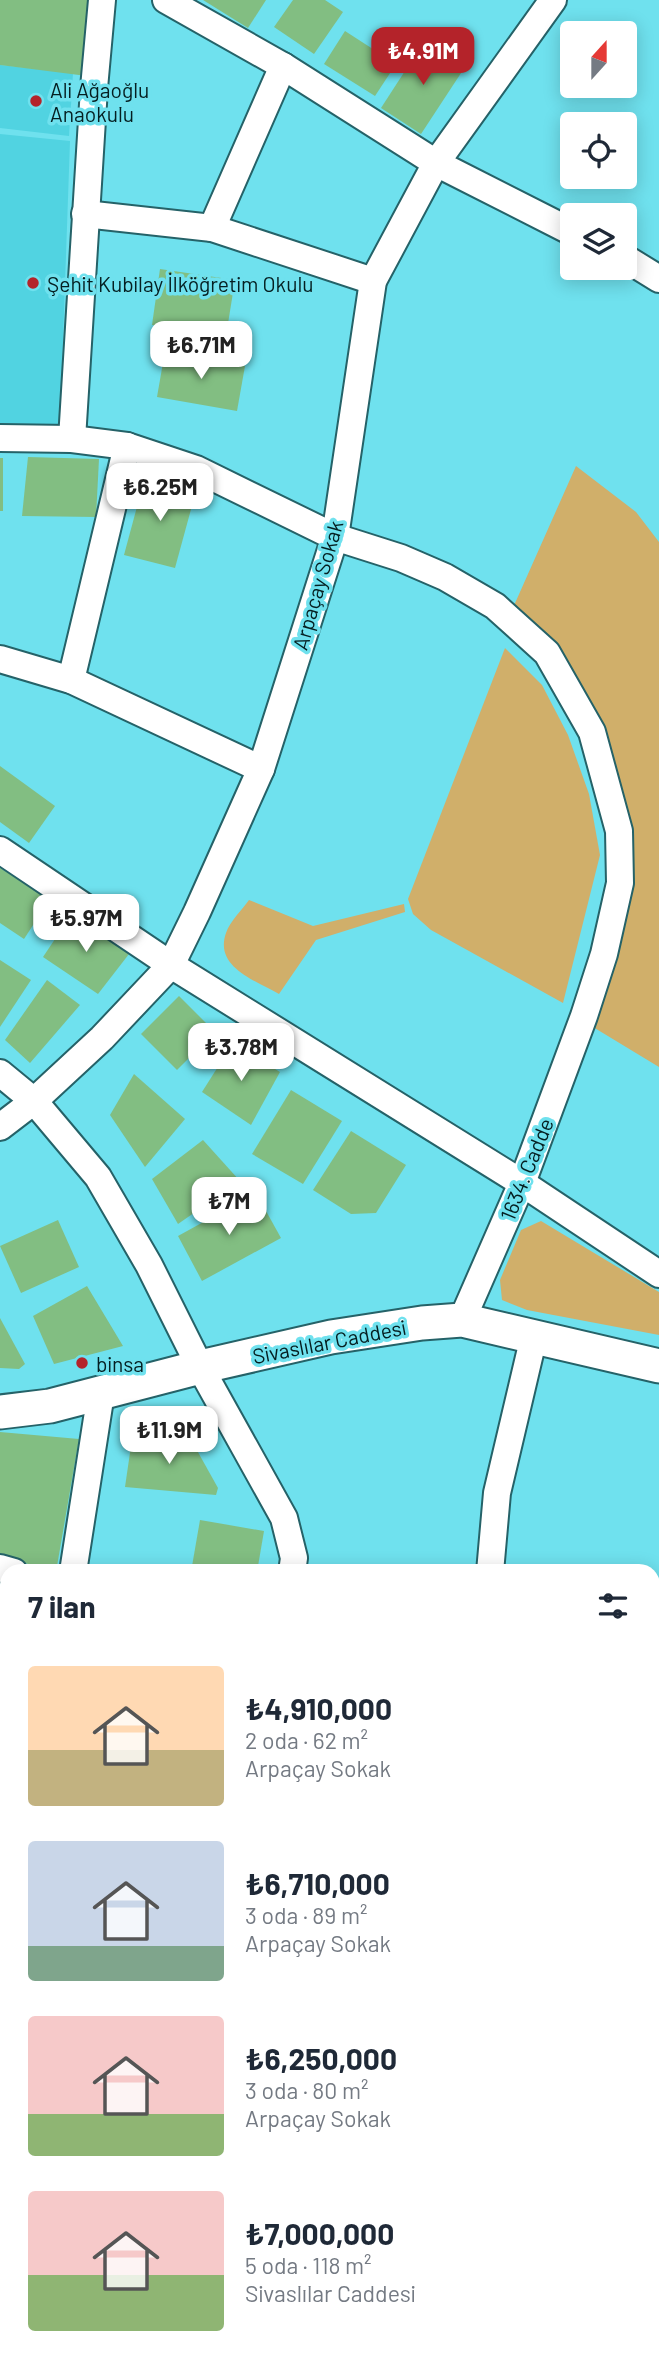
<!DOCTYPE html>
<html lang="tr">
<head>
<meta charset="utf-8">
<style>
  :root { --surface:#fff; --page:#f6f6f7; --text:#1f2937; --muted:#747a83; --accent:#b4232a }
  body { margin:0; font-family:Barlow,sans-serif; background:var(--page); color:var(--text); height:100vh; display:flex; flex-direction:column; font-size:26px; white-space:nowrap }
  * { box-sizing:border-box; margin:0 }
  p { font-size:23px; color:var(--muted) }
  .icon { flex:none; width:38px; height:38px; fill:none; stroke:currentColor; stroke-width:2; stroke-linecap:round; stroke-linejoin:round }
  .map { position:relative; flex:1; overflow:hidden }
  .panel { position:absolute; left:0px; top:1564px; width:660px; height:800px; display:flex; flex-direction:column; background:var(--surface); border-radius:21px 21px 0 0; box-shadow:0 4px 18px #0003 }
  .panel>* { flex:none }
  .needle { width:46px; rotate:21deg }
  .tools { position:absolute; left:560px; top:21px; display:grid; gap:14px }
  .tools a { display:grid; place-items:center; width:77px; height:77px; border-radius:7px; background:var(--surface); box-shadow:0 4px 18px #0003; font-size:35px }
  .price { position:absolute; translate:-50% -60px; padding:0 16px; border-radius:14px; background:#fff; color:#222; font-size:23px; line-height:46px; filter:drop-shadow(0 2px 4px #0008) }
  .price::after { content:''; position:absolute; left:50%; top:42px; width:21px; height:16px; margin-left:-10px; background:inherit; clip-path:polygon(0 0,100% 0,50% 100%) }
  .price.on { background:var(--accent); color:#fff }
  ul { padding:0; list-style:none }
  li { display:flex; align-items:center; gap:21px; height:175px; padding:0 28px }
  li span { display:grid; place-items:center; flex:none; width:196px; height:140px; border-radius:7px; color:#555 }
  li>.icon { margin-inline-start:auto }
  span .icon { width:84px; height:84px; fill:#fffc; stroke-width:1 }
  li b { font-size:30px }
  h2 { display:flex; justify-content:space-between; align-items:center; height:84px; padding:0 28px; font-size:30px }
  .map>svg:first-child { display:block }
  .built { fill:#51d3e1 }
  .green { fill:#d0af6a }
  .building { fill:#82be82 }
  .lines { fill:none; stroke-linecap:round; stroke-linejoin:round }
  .minor-casing { stroke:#256268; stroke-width:30 }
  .major-casing { stroke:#256268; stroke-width:37 }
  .path { stroke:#45949d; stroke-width:3.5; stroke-dasharray:7 3.5; stroke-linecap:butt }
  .minor { stroke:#fff; stroke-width:26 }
  .major { stroke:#fff; stroke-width:33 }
  .poi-dot { fill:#b4232a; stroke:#6fe1ee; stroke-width:2.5 }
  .labels { text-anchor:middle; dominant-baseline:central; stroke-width:7; stroke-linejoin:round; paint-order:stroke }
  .poi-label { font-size:21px; fill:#051f21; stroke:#6fe1ee; text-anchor:start }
  .street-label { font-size:21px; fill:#051f21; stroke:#6fe1ee }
</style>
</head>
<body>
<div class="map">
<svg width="659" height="2363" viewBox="0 0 659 2363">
  <rect width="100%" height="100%" fill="#6fe1ee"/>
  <g class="built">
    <polygon points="0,65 73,73 69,136 0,128"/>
    <polygon points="0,134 70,141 60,427 0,424"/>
  </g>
  <g class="green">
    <polygon points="576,466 636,512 659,542 659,1067 593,1027 628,863 626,806 605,732 512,610"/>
    <polygon points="505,648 542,685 568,735 589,794 600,855 563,1003 431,930 413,914 408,899"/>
    <path d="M249,900L313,926L404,904L405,912L316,940L279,994C255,980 214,967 226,933C230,921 242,910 249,900Z"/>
    <polygon points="541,1221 659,1292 659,1335 527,1310 502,1300 500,1280 521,1230"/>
    <polygon points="0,1952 7,1954 7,2061 0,2059"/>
  </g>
  <g class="building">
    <polygon points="0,0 100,0 87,76 0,65"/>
    <polygon points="203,0 266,0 248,28"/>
    <polygon points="293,0 325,0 343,12 314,54 274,27"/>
    <polygon points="345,31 396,64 375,96 324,64"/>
    <polygon points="425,40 465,67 421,134 381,108"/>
    <polygon points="160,269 235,280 226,336 152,325"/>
    <polygon points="165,351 245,366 237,411 157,397"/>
    <polygon points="28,457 99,459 96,517 22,516"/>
    <rect x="0" y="458" width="3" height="53"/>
    <polygon points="145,477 196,491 175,568 124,555"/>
    <polygon points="0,766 55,806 29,843 0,822"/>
    <polygon points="0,868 50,899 24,939 0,923"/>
    <polygon points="73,912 129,954 98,994 43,957"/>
    <polygon points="0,960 31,980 0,1027"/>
    <polygon points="47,980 80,1005 30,1063 5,1040"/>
    <polygon points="179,996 215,1032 177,1070 141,1034"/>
    <polygon points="233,1043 280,1072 251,1125 202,1092"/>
    <polygon points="134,1074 185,1119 145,1167 110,1115"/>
    <polygon points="291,1090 342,1121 303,1184 252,1154"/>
    <polygon points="351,1131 406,1165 376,1213 351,1214 313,1190"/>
    <polygon points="203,1140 240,1181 178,1224 152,1179"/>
    <polygon points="256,1193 281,1238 202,1281 178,1236"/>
    <polygon points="58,1220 79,1267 21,1293 0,1246"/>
    <polygon points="87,1286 123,1346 54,1364 33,1316"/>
    <polygon points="0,1318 25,1364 19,1369 0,1368"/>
    <polygon points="0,1432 79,1439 56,1572 0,1556"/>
    <polygon points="189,1436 218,1488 216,1495 125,1487 132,1439"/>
    <polygon points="200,1520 264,1531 257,1572 191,1572"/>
    <polygon points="0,1617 7,1619 7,1688 0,1687"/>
    <polygon points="0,1705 7,1706 7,1784 0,1782"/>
    <polygon points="657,1954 659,1954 659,2016 655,2016"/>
    <polygon points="0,2071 7,2072 7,2124 0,2122"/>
    <polygon points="0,2237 7,2238 7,2288 0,2286"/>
    <polygon points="0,2318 7,2319 7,2363 0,2363"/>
    <polygon points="25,2357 78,2357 77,2363 23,2363"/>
  </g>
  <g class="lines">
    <defs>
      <g id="minor">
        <polyline points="166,0 283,66 436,163 572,232"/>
        <polyline points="85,214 212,228 373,281"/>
        <polyline points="212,228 283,66"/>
        <polyline points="625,258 659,279"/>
        <polyline points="0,438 72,439 127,446 196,469 335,537 401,558 445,577 495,606 547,653 592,732 619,831 620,883 604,954 584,1016 522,1183 462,1320"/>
        <polyline points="72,439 94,88 102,0"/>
        <polyline points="0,659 71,680 261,769"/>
        <polyline points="71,680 127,446"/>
        <polyline points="0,850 171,965 522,1183 659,1274"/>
        <polyline points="0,1073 34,1101 98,1177 149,1265 200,1367 284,1518 294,1558 292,1572"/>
        <polyline points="0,1127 34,1101 102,1038 171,965 197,912 261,769 335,537 373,281 436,163 553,0"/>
        <polyline points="0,1568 14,1572"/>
        <polyline points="73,1572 101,1393"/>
        <polyline points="490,1572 497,1493 534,1336"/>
        <polyline points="653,1695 659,1694"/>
        <polyline points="0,1816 7,1818"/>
        <polyline points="653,1861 659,1862"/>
        <polyline points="0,1870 7,1838"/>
        <polyline points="653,2034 659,2035"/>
        <polyline points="0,2191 7,2193"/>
        <polyline points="653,2298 659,2300"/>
        <polyline points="196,2357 211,2363"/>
        <polyline points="120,2363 122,2357"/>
        <polyline points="482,2363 484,2357"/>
      </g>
      <polyline id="major" points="0,1412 50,1406 200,1367 331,1337 422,1323 462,1320 659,1366"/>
    </defs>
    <use href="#minor" class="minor-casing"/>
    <use href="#major" class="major-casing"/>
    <polyline class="path" points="0,2028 7,2030"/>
    <use href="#minor" class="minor"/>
    <use href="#major" class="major"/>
  </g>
  <g class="poi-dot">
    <circle cx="36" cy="101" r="7"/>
    <circle cx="33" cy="283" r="7"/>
    <circle cx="82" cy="1363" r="7"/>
  </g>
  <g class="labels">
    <g class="poi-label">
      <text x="50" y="89">Ali Ağaoğlu<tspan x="50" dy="24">Anaokulu</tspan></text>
      <text x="47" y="283">Şehit Kubilay İlköğretim Okulu</text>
      <text x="96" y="1363">binsa</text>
    </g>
    <g class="street-label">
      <text transform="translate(317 585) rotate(-74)">Arpaçay Sokak</text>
      <text transform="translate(526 1169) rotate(-68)">1634. Cadde</text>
      <text transform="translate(329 1341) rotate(-11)">Sivaslılar Caddesi</text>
    </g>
  </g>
</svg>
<div class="tools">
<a><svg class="needle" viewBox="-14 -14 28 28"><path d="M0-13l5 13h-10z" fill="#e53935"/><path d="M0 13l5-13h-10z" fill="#747a83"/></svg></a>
<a><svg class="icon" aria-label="locate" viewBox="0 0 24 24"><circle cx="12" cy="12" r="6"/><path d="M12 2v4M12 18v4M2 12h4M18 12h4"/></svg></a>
<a><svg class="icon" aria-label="layers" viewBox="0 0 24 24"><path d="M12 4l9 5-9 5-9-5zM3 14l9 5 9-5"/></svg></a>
</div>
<b class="price on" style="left:423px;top:87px">₺4.91M</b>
<b class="price" style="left:201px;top:381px">₺6.71M</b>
<b class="price" style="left:160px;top:523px">₺6.25M</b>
<b class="price" style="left:86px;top:954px">₺5.97M</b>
<b class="price" style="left:241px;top:1083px">₺3.78M</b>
<b class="price" style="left:229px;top:1237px">₺7M</b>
<b class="price" style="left:169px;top:1466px">₺11.9M</b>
<section class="panel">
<h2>7 ilan<svg class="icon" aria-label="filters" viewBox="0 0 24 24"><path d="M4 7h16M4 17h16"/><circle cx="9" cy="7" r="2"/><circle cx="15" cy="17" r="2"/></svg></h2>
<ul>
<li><span style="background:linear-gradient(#ffd9b3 60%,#c2b280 0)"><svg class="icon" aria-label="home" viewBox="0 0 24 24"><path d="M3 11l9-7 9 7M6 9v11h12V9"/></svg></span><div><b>₺4,910,000</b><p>2 oda · 62 m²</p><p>Arpaçay Sokak</p></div></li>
<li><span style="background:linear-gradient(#c9d6e8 75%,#7fa58c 0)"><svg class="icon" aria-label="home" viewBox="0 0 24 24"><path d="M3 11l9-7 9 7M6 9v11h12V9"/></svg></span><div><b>₺6,710,000</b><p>3 oda · 89 m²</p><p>Arpaçay Sokak</p></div></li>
<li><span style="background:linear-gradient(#f6c9c9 70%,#8fb573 0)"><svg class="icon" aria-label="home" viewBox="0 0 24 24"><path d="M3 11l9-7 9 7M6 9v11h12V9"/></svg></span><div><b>₺6,250,000</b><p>3 oda · 80 m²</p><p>Arpaçay Sokak</p></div></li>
<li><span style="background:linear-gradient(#f6c9c9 60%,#8fb573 0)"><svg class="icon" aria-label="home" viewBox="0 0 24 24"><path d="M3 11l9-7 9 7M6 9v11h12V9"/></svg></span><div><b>₺7,000,000</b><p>5 oda · 118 m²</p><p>Sivaslılar Caddesi</p></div></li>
</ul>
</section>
</div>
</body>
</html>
